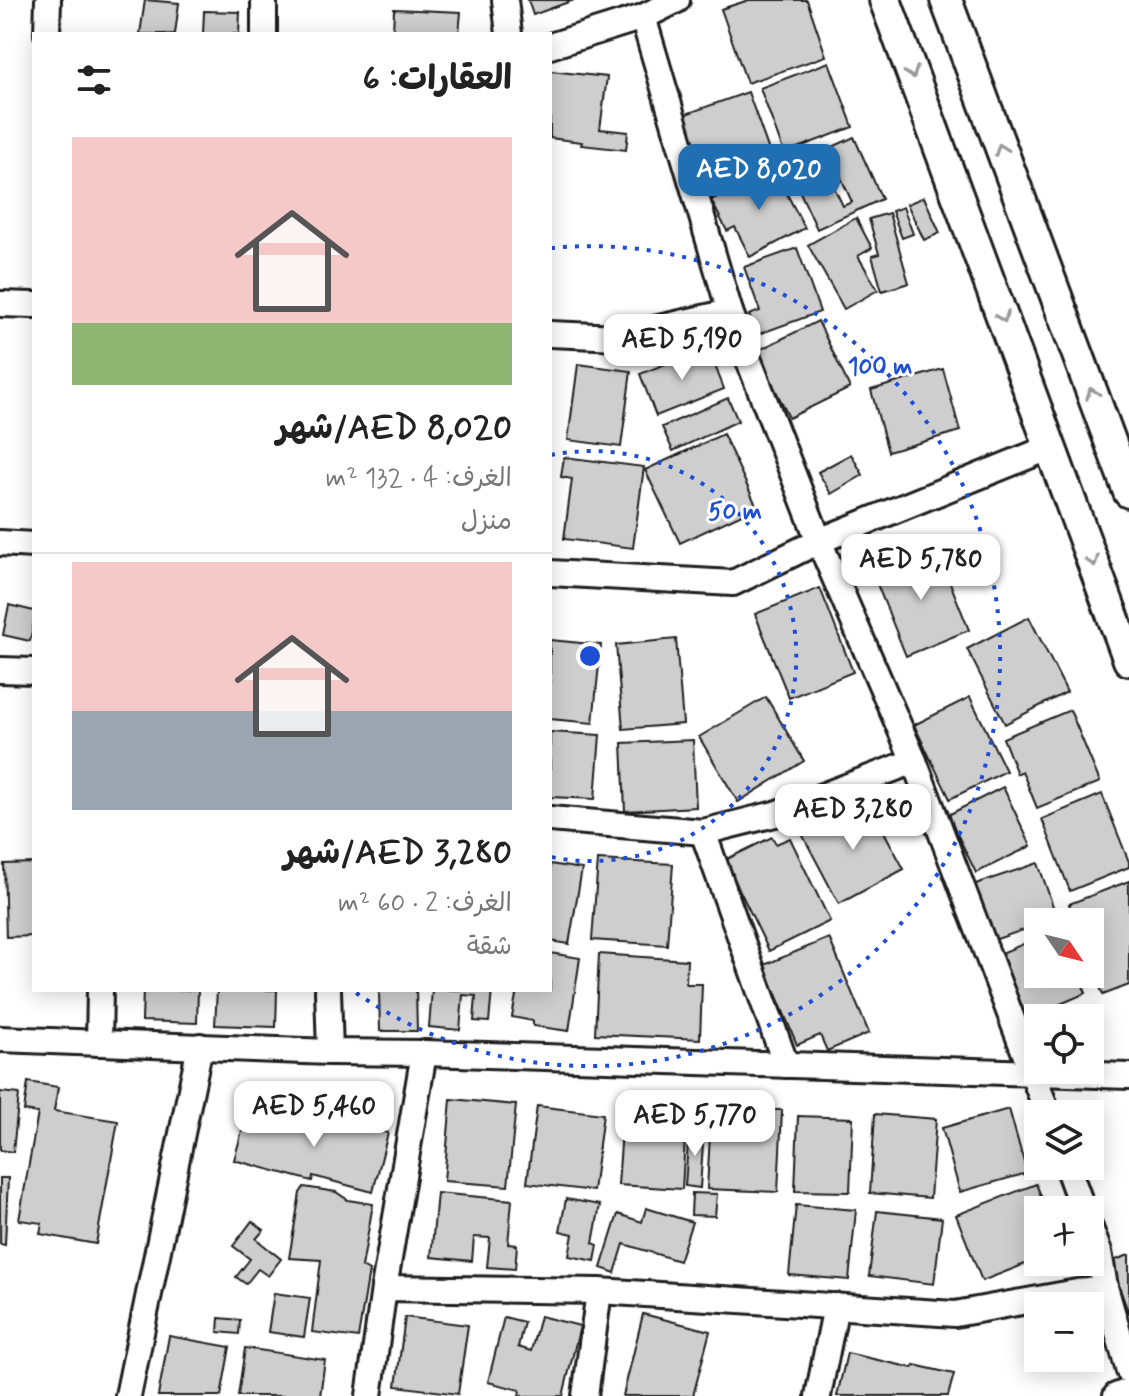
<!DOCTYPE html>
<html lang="ar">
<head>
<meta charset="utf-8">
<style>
  :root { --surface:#fff; --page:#f6f6f6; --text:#222; --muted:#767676; --line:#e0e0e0; --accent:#1f6fb2 }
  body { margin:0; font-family:Mynerve,"Playpen Sans Arabic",sans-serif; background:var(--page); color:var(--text); direction:rtl; height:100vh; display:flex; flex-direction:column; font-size:30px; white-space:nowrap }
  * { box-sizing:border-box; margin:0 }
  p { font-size:26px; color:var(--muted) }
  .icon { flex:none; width:44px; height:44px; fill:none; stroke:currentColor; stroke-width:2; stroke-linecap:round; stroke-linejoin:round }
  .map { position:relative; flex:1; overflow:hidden; direction:ltr }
  .side { position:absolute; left:32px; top:32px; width:520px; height:960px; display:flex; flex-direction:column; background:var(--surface); border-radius:0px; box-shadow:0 4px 20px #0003; direction:rtl }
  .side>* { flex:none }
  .needle { width:52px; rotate:125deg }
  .fabs { position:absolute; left:1024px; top:908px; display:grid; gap:16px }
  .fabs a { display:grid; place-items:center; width:80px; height:80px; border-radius:0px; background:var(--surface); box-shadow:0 4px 20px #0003; font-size:40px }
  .price { position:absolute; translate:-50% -68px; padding:0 18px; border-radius:16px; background:#fff; color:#222; font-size:26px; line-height:52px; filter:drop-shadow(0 2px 4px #0008) }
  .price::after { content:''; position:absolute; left:50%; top:48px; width:24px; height:18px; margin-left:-12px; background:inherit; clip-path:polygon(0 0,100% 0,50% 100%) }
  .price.active { background:var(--accent); color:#fff }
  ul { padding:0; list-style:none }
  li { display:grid; align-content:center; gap:16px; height:424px; padding:0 40px }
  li+li { border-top:2px solid var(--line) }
  li span { display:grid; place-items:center; height:248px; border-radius:0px; color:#555 }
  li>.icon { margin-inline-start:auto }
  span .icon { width:144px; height:144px; fill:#fffc; stroke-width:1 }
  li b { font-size:34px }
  h2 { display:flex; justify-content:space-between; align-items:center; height:96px; padding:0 40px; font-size:34px }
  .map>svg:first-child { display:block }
  .building { fill:#cecece; stroke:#1c1c1c; stroke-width:2 }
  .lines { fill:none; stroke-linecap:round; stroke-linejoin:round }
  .minor-casing { stroke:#1c1c1c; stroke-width:30 }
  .tertiary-casing { stroke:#1c1c1c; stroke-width:36 }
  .minor { stroke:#fff; stroke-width:24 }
  .tertiary { stroke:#fff; stroke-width:30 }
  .oneway { stroke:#999 }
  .ring { fill:none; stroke:#1d4ed8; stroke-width:4; stroke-dasharray:4 8 }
  .centre { fill:#1d4ed8; stroke:#fff; stroke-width:4 }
  .ring-label { font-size:24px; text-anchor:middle; font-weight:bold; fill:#1d4ed8; stroke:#fff; stroke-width:6; stroke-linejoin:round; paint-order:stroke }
</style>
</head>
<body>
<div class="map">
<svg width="1129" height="1396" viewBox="0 0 1129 1396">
  <rect width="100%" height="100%" fill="#fff"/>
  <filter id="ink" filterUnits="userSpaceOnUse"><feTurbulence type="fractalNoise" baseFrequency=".0125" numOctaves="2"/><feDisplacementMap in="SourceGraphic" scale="16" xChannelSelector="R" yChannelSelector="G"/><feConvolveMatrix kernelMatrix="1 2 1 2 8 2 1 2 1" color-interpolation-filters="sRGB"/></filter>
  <g filter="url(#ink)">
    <g class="building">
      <polygon points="145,0 179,3 175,34 140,34"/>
      <polygon points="528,0 574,0 533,15"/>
      <polygon points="749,0 807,0 826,56 747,83 721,9"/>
      <polygon points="394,9 461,12 459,34 393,34"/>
      <polygon points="204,11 240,12 239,34 203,34"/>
      <polygon points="829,62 853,127 784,153 760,88"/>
      <polygon points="550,71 607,77 600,129 628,132 626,150 581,145 582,142 550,138"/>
      <polygon points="748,92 773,162 707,185 683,115"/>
      <polygon points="854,137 882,199 817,229 787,164 816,150 843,206 852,202 828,149"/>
      <polygon points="773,168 805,228 750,257 735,227 727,231 711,200"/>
      <polygon points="924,197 940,233 924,240 907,204"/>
      <polygon points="903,207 913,234 902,238 892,211"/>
      <polygon points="889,213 909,283 882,291 872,256 879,254 869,219"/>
      <polygon points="856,218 872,248 858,256 878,290 844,309 808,245"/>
      <polygon points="797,248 820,312 756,335 749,315 760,311 744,267"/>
      <polygon points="818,321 850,388 789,418 757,351"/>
      <polygon points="708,347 724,389 656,416 640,374"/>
      <polygon points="578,364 631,371 621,447 568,440"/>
      <polygon points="943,369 960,431 888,452 871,390"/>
      <polygon points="728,398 738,421 673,451 662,427"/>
      <polygon points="723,434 757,507 680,543 645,470"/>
      <polygon points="851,454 863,475 831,494 818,472"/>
      <polygon points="564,457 644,467 633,548 564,539 572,479 561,477"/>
      <polygon points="936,548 969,630 906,656 873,574"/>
      <polygon points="820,588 853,672 789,698 755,614"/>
      <polygon points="9,605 34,611 34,622 30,641 3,635"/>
      <polygon points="1029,617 1067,692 1005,724 967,649"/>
      <polygon points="676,639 683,724 623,729 616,645"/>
      <polygon points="550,640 601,645 593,723 550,719"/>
      <polygon points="766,697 804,761 738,802 699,737"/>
      <polygon points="970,697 1006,771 950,799 914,725"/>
      <polygon points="1070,710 1100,782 1037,808 1022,771 1017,774 1003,738"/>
      <polygon points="550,732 600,735 595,799 550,797"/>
      <polygon points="693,740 696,807 625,811 622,743"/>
      <polygon points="1003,787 1031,846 976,873 948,815"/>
      <polygon points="1102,794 1129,862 1129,867 1070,891 1042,819"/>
      <polygon points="867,800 904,869 839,904 802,834"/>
      <polygon points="772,837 776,844 790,838 830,921 769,951 725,860"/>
      <polygon points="598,860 673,864 667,945 592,940"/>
      <polygon points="34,863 34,936 6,937 4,864"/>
      <polygon points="1038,863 1057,918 1046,922 1038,922 1038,925 991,941 973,885"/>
      <polygon points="550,864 582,869 569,944 550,941"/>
      <polygon points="1129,881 1129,985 1103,995 1090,960 1090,922 1076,922 1069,904"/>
      <polygon points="829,938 869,1033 827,1051 820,1035 797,1045 764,965"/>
      <polygon points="1038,938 1038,974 1078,974 1086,993 1026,1019 999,954"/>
      <polygon points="550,953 580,958 569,1031 533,1026 533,1021 512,1017 517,990 550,990"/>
      <polygon points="599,954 687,960 686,984 702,984 700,1039 595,1034"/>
      <polygon points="143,990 198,990 197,1023 142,1021"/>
      <polygon points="217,990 277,990 276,1027 215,1025"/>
      <polygon points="379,990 416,990 417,1031 380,1031"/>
      <polygon points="432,990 492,990 489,1022 474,1021 476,996 463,995 460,1030 429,1027"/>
      <polygon points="28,1082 58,1087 54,1111 118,1121 96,1244 40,1234 42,1223 19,1220 38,1113 24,1111"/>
      <polygon points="293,1089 318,1096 313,1113 288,1106"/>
      <polygon points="335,1090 373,1094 371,1115 333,1110"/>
      <polygon points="0,1092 19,1094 13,1152 0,1150"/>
      <polygon points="451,1099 516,1105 508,1186 444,1181"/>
      <polygon points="537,1106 603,1114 593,1191 527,1183"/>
      <polygon points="1009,1109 1027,1173 960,1192 942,1128"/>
      <polygon points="769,1110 782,1110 778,1192 707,1189 711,1116 768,1119"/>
      <polygon points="247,1113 287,1123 289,1115 319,1123 321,1115 388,1133 373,1192 313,1176 312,1181 234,1160"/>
      <polygon points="875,1114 936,1119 930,1198 870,1193"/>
      <polygon points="623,1116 686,1120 682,1189 618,1185"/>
      <polygon points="798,1116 853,1118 850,1192 795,1191"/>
      <polygon points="689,1128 704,1129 700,1188 685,1186"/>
      <polygon points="0,1178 8,1178 5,1245 0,1244"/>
      <polygon points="1036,1184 1047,1210 1038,1210 1038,1259 982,1281 956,1215"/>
      <polygon points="304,1187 336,1192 348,1200 373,1204 362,1267 369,1271 358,1338 312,1332 321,1260 289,1258 300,1193"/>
      <polygon points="437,1193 512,1200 508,1244 517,1245 515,1269 487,1267 490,1238 474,1237 472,1261 431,1257"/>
      <polygon points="692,1193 717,1194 715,1216 691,1215"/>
      <polygon points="566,1199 600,1205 593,1243 598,1245 595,1261 569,1256 573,1234 560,1231"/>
      <polygon points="796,1205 856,1210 849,1280 789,1275"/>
      <polygon points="646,1208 692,1222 679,1261 624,1244 615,1273 601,1268 618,1214 642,1222"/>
      <polygon points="877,1211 942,1218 934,1284 869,1276"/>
      <polygon points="252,1221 264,1230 256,1239 281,1259 268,1276 258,1269 246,1284 236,1277 250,1259 233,1246"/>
      <polygon points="1129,1255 1129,1314 1110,1262"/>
      <polygon points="274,1293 310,1298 304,1337 268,1332"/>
      <polygon points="643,1314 710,1331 693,1396 623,1396"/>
      <polygon points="540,1316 580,1326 563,1396 519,1396 520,1390 488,1382 504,1317 524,1322 518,1347 531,1351"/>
      <polygon points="405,1317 468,1325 458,1394 396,1386"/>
      <polygon points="219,1318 240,1320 239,1334 218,1332"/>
      <polygon points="169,1336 230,1347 221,1396 158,1396"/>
      <polygon points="245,1348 325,1360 320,1396 238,1396"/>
      <polygon points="847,1353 913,1368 914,1365 954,1374 948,1396 837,1396"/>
    </g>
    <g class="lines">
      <defs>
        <g id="minor">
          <polyline points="505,0 509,34"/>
          <polyline points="677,0 643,17 730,312 819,541 914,761 1048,1114"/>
          <polyline points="47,34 48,0"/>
          <polyline points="264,34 264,0"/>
          <polyline points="550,46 643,17"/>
          <polyline points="0,304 34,305"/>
          <polyline points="550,334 619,337 730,312"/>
          <polyline points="0,543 34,545"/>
          <polyline points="550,573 733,583 819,541 1051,447"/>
          <polyline points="0,670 34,671"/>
          <polyline points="550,819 703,832 775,814 914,761"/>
          <polyline points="703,832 786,1065"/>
          <polyline points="328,990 330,1052"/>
          <polyline points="0,1039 330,1052 424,1053 1129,1076"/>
          <polyline points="99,1043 100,990"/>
          <polyline points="1067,1166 1083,1210"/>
          <polyline points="1090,1228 1099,1252 1105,1287 1129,1371"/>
          <polyline points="384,1288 599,1291 955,1314 1105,1287"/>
          <polyline points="128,1396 200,1046"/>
          <polyline points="369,1396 384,1288 424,1053"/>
          <polyline points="585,1396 599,1291"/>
          <polyline points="818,1396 836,1306"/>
          <polyline points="1116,1396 1129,1391"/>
        </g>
        <g id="tertiary">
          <polyline points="885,0 1129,660"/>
          <polyline points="946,0 1129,492"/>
        </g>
      </defs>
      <use href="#minor" class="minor-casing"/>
      <use href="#tertiary" class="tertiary-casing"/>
      <use href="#minor" class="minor"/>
      <use href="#tertiary" class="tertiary"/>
    </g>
    <defs><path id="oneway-chevron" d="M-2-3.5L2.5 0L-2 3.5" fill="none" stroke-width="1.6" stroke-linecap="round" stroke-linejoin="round" transform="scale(2)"/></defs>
    <g class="oneway">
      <use href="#oneway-chevron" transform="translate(912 73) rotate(70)"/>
      <use href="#oneway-chevron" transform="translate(1001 149) rotate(-110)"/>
      <use href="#oneway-chevron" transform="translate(1003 317) rotate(70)"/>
      <use href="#oneway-chevron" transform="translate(1092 393) rotate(-110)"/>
      <use href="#oneway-chevron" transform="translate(1093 561) rotate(70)"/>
    </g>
  </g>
  <g class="ring">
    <path d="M551 455A205 205 0 1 1 551 857"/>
    <path d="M551 248A410 410 0 1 1 355 992"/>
  </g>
  <circle cx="590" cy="656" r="12" class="centre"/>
  <g class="ring-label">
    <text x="880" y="374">100 m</text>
    <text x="735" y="519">50 m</text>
  </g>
</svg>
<div class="fabs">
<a><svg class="needle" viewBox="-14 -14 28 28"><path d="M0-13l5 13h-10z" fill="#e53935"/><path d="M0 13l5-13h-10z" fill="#767676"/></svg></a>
<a><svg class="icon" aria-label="locate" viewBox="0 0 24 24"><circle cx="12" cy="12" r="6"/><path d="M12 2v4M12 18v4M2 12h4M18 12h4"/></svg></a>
<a><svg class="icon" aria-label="layers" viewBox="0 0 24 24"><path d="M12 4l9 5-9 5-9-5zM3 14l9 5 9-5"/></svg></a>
<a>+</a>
<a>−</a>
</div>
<b class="price active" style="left:759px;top:212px">AED 8,020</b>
<b class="price" style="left:682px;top:382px">AED 5,190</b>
<b class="price" style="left:921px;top:602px">AED 5,780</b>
<b class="price" style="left:853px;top:852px">AED 3,280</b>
<b class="price" style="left:314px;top:1149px">AED 5,460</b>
<b class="price" style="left:695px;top:1158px">AED 5,770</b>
<section class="side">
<h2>العقارات: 6<svg class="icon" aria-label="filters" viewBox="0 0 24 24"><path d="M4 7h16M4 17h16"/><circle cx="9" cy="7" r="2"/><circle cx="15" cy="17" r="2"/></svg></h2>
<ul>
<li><span style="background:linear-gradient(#f6c9c9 75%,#8fb573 0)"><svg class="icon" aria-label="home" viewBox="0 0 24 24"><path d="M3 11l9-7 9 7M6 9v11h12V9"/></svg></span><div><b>AED 8,020/شهر</b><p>الغرف: 4 · 132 m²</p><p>منزل</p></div></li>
<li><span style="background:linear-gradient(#f6c9c9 60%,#9aa5b1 0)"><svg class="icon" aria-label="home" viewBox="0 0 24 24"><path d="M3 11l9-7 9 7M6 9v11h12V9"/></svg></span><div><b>AED 3,280/شهر</b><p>الغرف: 2 · 60 m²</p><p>شقة</p></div></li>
</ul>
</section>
</div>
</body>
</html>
